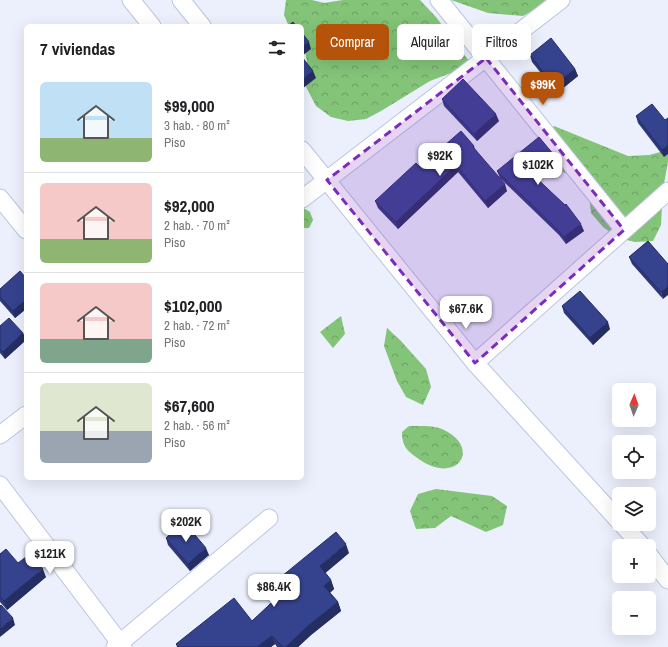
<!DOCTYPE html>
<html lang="es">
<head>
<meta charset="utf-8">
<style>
  :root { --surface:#fff; --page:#f2f2f2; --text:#202124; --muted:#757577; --line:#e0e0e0; --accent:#b45309 }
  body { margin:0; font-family:"Archivo Narrow",sans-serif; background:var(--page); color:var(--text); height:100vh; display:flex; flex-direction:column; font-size:15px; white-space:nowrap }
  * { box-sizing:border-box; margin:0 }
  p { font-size:13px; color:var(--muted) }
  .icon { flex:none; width:22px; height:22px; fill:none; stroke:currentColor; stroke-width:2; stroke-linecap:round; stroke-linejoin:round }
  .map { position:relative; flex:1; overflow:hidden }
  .details { position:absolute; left:24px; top:24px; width:280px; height:456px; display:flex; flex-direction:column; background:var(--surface); border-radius:6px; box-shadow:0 4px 16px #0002 }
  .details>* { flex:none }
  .banner { position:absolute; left:316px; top:24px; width:292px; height:36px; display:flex; gap:8px }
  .needle { width:26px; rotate:2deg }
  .fabs { position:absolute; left:612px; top:383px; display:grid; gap:8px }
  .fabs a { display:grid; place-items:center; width:44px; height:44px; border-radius:6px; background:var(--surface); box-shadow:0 4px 16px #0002; font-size:20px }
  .price { position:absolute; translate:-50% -34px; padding:0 9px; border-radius:8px; background:#fff; color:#222; font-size:13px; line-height:26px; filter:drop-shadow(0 1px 2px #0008) }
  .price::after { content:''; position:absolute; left:50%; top:24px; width:12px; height:9px; margin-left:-6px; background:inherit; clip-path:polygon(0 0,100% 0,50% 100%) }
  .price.on { background:var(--accent); color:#fff }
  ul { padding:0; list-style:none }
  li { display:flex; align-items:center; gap:12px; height:100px; padding:0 16px }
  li+li { border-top:1px solid var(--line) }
  li span { display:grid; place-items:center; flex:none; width:112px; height:80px; border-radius:6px; color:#555 }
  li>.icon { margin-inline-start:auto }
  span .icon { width:48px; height:48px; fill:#fffc; stroke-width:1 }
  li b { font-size:17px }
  h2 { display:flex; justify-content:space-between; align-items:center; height:48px; padding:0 16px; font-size:17px }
  .pill { padding:0 14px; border-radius:6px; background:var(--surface); box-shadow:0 4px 16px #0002; font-size:14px; line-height:36px }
  .pill.on { background:var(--accent); color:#fff }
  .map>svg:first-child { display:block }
  .forest { fill:url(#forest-crowns) }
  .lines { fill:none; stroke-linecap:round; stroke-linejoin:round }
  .street-casing { stroke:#bcc5e0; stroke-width:19 }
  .street { stroke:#fff; stroke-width:17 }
  .wall { fill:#2e3979 }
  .shaded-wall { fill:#252e63 }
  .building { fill:#35428d; stroke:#252e63 }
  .marked { fill:#7b2cbf; fill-opacity:0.2; stroke:#7b2cbf; stroke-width:3; stroke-dasharray:8 5; stroke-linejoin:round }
</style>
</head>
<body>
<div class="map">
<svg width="668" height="647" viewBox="0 0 668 647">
  <defs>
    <pattern id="forest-crowns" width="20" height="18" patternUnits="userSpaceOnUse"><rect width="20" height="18" fill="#83c478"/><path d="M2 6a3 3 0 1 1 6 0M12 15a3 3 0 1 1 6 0" fill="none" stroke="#6ca064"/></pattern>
  </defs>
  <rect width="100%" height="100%" fill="#ecf0fc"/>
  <g class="forest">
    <polygon points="286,0 312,0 324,3 343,0 420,0 436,17 472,65 430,81 381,111 366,119 348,121 331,117 316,106 306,87 308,68 305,50 302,47 302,26 289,26 284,15"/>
    <polygon points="451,0 551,0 523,16 488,13"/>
    <polygon points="554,126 628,156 649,155 668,150 668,162 663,189 661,225 653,241 635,242 618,238 603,227 591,213 589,194 579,179 563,172 547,160 541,141"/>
    <polygon points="302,207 310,212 313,220 309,228 302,228"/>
    <polygon points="341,316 345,334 333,348 320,332"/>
    <polygon points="387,328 401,341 426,369 431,387 423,405 406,397 397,381 384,346"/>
    <path d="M409,426C419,426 433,425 442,429C484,448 456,488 416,457C406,450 402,445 402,432Z"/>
    <polygon points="436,489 492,496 507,506 503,525 486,532 451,516 435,528 416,529 410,511 418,494"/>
  </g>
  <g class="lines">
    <defs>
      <g id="street">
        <polyline points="131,0 152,26"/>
        <polyline points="181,0 202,26"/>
        <polyline points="439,0 624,230"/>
        <polyline points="302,150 475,363 619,521"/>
        <polyline points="0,198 26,230"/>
        <polyline points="302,199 561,0"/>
        <polyline points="475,363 668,191"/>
        <polyline points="0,435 26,415"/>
        <polyline points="0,485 123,647"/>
        <polyline points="622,524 642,546"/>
        <polyline points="649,555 668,580"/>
        <polyline points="115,647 269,518"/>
      </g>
    </defs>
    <use href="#street" class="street-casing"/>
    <use href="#street" class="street"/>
  </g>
  <g class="wall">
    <polygon points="530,55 575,69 578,76 557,93 532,62"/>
    <polygon points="442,99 499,121 477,141 444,106"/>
    <polygon points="636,116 665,120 664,157 638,123"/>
    <polygon points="474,146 475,149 507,191 488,208 458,172 398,229 378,208 375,201 420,167"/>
    <polygon points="554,155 556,162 536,178 584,231 566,244 559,235 500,178 497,171"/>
    <polygon points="648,241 663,299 632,264 629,257"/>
    <polygon points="26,278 26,309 15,318 0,301 0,289"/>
    <polygon points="562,306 610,329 593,345 564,313"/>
    <polygon points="0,326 23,333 26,340 5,359 0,353"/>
    <polygon points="166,538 209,555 190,571 168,545"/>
    <polygon points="349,553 325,573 331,580 334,589 330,593 338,602 341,611 311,635 298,647 277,647 275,644 271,647 177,647 176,644 252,621 282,593 279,589 276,581"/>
    <polygon points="0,554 46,577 7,610 0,602"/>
  </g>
  <g class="shaded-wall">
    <polygon points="309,42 311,49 302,56 302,47"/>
    <polygon points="575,69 578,76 557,93 554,86"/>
    <polygon points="313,71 316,78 302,89 302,80"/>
    <polygon points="496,114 499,121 477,141 474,134"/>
    <polygon points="668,145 668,154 664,157 662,150"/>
    <polygon points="554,155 556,162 534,180 531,173"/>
    <polygon points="456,165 458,172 398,229 396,222"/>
    <polygon points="505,184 507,191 488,208 485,201"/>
    <polygon points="581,224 584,231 566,244 564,237"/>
    <polygon points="668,286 668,295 663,299 661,292"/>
    <polygon points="26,300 26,309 15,318 13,311"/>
    <polygon points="608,322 610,329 593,345 590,338"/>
    <polygon points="23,333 26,340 5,359 3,352"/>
    <polygon points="346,544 349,553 323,575 320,566"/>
    <polygon points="206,548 209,555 190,571 188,564"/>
    <polygon points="43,569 46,577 7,610 4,601"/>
    <polygon points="331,580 334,589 327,595 324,586"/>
    <polygon points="338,602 341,611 311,635 298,647 286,647 308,626"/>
    <polygon points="13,618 15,625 0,637 0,629"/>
    <polygon points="272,636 275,644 271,647 257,647"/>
  </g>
  <g class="building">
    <polygon points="293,22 296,26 288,26"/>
    <polygon points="302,33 309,42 302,47"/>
    <polygon points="551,38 575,69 554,86 530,55"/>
    <polygon points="302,57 313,71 302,80"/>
    <polygon points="463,79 496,114 474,134 442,99"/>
    <polygon points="652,104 665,120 668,118 668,145 662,150 636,116"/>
    <polygon points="461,131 474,146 473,147 505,184 485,201 456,165 396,222 375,201 416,163 420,167"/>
    <polygon points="539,137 554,155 531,173 565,205 566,204 581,224 564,237 556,228 497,171"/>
    <polygon points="648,241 668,264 668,286 661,292 629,257"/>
    <polygon points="20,271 26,278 26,300 13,311 0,297 0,289"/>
    <polygon points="580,291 608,322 590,338 562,306"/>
    <polygon points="9,318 23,333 3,352 0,349 0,326"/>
    <polygon points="184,522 206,548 188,564 166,538"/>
    <polygon points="336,532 346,544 320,566 331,580 324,586 338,602 308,626 286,647 283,647 272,636 257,647 179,647 176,644 234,598 252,621 284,591 276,581"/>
    <polygon points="6,549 18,563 30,554 43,569 4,601 0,597 0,554"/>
    <polygon points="1,605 13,618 0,629 0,606"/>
  </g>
  <path class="marked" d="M486,58L624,230L475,363L327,180Z"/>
</svg>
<div class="fabs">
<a><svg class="needle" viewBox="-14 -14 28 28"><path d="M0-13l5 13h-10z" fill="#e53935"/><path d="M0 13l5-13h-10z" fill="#757577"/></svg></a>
<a><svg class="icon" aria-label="locate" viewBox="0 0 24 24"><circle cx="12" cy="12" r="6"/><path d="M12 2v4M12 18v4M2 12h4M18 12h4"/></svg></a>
<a><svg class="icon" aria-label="layers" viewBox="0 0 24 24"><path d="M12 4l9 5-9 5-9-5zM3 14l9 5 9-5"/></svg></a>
<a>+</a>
<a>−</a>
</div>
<b class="price on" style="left:543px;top:106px">$99K</b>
<b class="price" style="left:440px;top:177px">$92K</b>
<b class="price" style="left:538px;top:186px">$102K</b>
<b class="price" style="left:466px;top:330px">$67.6K</b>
<b class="price" style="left:186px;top:543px">$202K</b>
<b class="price" style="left:50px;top:575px">$121K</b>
<b class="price" style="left:274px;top:608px">$86.4K</b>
<div class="banner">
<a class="pill on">Comprar</a>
<a class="pill">Alquilar</a>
<a class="pill">Filtros</a>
</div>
<section class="details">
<h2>7 viviendas<svg class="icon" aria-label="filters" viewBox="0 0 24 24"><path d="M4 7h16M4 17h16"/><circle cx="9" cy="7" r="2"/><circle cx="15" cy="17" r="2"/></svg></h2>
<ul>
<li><span style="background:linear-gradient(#bfe0f5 70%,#8fb573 0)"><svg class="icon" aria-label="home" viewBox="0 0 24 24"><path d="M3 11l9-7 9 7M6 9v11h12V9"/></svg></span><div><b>$99,000</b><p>3 hab. · 80 m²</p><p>Piso</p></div></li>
<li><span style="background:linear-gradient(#f6c9c9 70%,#8fb573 0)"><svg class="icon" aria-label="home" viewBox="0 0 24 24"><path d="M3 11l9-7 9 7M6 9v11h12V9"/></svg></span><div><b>$92,000</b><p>2 hab. · 70 m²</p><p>Piso</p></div></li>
<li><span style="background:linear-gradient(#f6c9c9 70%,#7fa58c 0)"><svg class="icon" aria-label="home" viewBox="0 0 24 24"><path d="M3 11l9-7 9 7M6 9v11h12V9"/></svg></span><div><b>$102,000</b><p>2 hab. · 72 m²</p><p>Piso</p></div></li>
<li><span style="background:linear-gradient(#dfe7d0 60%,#9aa5b1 0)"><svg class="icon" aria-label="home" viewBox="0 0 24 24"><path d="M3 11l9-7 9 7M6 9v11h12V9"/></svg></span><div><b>$67,600</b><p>2 hab. · 56 m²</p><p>Piso</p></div></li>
</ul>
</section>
</div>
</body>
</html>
